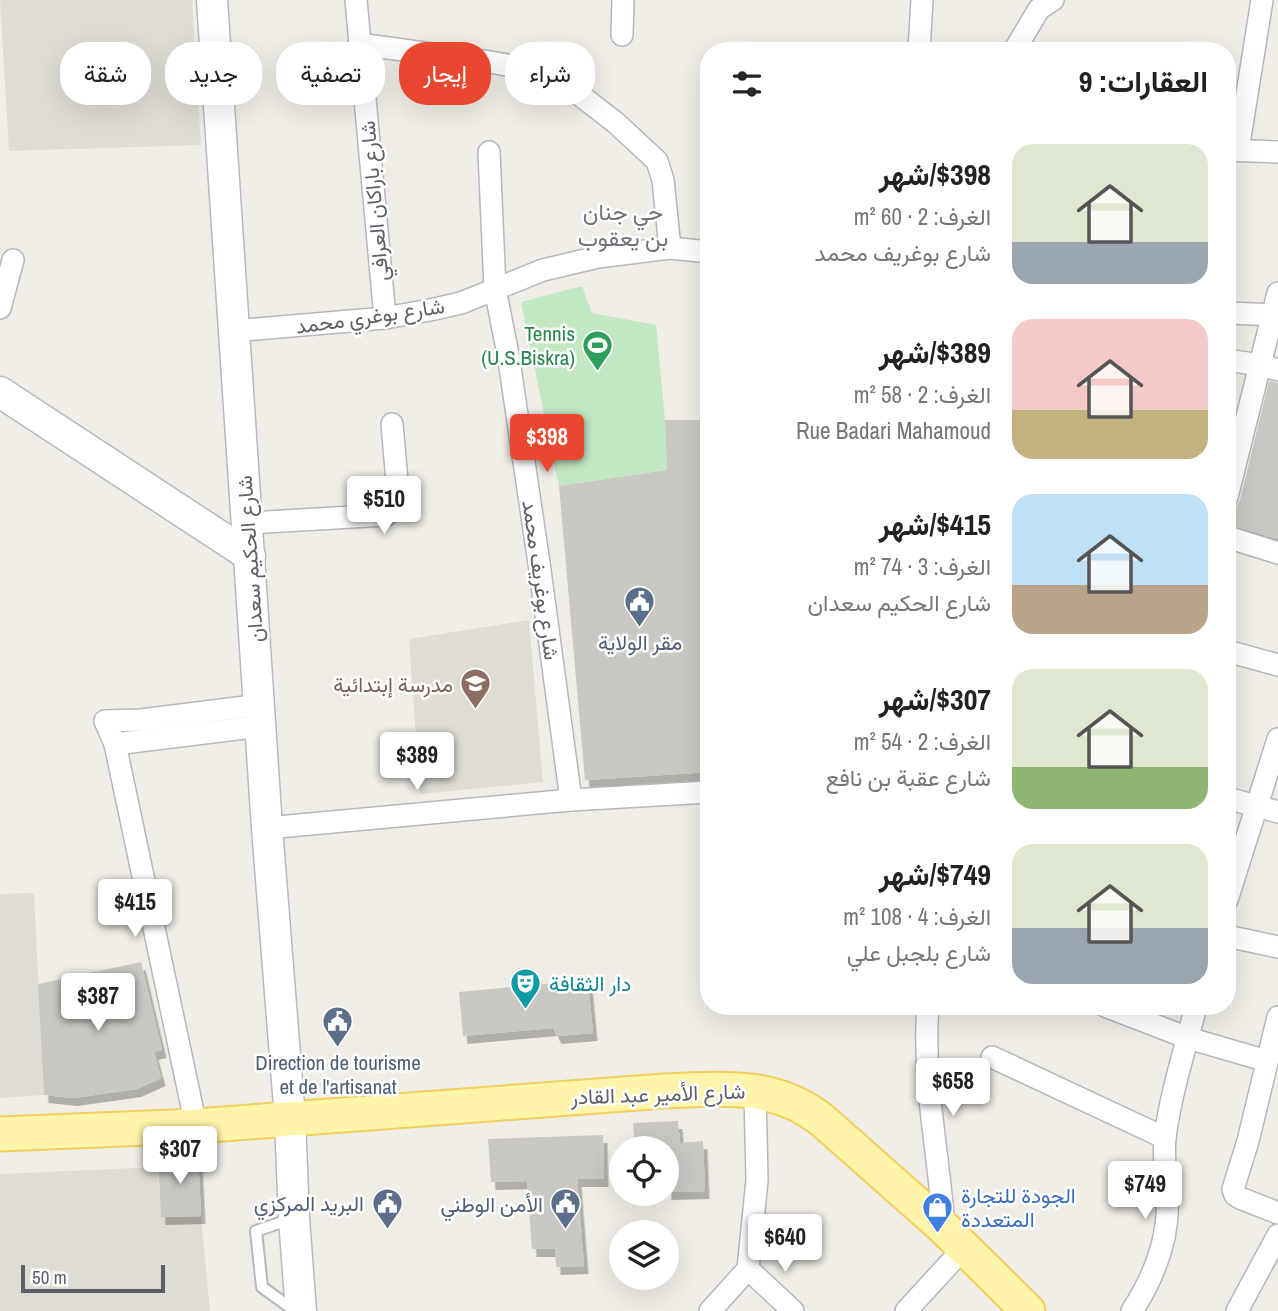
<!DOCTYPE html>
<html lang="ar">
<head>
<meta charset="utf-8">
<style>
  :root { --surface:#fff; --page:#f2f2f2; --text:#222; --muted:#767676; --accent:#ea4730 }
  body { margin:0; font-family:"Archivo Narrow",Vazirmatn,sans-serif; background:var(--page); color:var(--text); direction:rtl; height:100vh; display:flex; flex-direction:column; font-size:26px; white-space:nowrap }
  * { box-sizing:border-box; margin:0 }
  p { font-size:23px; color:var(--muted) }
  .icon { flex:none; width:38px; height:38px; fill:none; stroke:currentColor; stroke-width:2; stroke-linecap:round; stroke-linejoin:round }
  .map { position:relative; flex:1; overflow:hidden; direction:ltr }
  .drawer { position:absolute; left:700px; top:42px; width:536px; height:973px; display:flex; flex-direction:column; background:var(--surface); border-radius:28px; box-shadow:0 7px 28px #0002; direction:rtl }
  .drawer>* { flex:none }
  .top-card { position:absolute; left:21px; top:42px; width:574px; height:63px; direction:rtl; display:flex; gap:14px }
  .fabs { position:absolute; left:609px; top:1136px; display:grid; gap:14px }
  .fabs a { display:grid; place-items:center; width:70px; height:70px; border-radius:50%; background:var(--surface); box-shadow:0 7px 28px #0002; font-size:35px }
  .scale { position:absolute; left:21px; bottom:18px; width:144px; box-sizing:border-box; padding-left:7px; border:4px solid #5d6066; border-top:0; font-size:19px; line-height:24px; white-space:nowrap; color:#5d6066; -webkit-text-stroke:5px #fff; paint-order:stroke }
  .price { position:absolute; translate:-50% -60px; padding:0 16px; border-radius:7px; background:#fff; color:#222; font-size:23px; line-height:46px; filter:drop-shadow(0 2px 4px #0008) }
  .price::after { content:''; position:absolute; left:50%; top:42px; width:21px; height:16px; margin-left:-10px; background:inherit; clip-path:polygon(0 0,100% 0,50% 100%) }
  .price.current { background:var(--accent); color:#fff }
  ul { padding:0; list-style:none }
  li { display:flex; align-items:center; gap:21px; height:175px; padding:0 28px }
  li span { display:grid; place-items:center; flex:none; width:196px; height:140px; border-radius:21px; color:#555 }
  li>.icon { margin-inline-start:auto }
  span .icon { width:84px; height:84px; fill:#fffc; stroke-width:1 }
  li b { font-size:30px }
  h2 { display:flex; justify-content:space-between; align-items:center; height:84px; padding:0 28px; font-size:30px }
  .tag { padding:0 24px; border-radius:28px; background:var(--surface); box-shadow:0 7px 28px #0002; font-size:24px; line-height:63px }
  .tag.current { background:var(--accent); color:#fff }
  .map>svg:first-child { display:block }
  .education { fill:#dfddd3 }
  .green { fill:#c2e7c3 }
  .building { fill:#cac8c2; filter:url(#shadow) }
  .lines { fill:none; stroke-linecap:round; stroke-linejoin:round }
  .lane-casing { stroke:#b5b7bc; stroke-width:14 }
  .street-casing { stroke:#b5b7bc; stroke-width:24 }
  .secondary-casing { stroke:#b6b9bf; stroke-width:33 }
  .primary-casing { stroke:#f2ce5b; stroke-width:37 }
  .lane { stroke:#fff; stroke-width:10 }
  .street { stroke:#fff; stroke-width:21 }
  .secondary { stroke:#fff; stroke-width:30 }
  .primary { stroke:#fff5aa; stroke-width:33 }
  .labels { text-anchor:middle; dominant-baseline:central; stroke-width:5; stroke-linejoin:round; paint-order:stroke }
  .street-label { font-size:21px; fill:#5d6066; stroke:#fff }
  .leisure-label { font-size:21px; fill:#27864d; stroke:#fff; text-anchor:end }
  .service-label { font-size:21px; fill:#4e5e75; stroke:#fff }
  .education-label { font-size:21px; fill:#785e54; stroke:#fff; text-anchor:end }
  .culture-label { font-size:21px; fill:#0d838f; stroke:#fff; text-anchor:start }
  .shop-label { font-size:21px; fill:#366cbe; stroke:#fff; text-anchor:start }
  .neighbourhood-label { font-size:23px; fill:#6e7278; stroke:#fff }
</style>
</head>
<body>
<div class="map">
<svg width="1278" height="1311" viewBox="0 0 1278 1311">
  <defs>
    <filter id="shadow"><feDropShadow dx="4.5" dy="8" stdDeviation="0" flood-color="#0004"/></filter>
  </defs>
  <rect width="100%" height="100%" fill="#efede5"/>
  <g class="education">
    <polygon points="0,0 192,0 201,145 9,151"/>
    <polygon points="529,620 543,782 420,794 409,639"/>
    <polygon points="34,893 44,1095 0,1098 0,894"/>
    <polygon points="158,1167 161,1217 201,1216 210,1311 0,1311 0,1174"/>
  </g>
  <polygon class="green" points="582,286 592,313 656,325 665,420 667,470 559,486 521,302"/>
  <g class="building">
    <polygon points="1269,381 1278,383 1278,539 1227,524 1228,510 1236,507 1240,500"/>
    <polygon points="665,420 709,420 709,772 585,780 559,486 667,470"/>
    <polygon points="141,962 162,1050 154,1052 161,1078 137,1089 73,1098 44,1095 38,984"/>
    <polygon points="588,980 593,1033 557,1036 553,1028 463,1036 459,992"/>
    <polygon points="678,1121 680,1143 703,1141 705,1191 667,1192 667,1148 635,1148 633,1123"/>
    <polygon points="603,1135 604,1179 577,1179 584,1266 556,1267 555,1249 532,1249 527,1181 491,1182 488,1139"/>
    <polygon points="198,1155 201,1216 161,1217 158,1156"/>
  </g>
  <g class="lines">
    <defs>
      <polyline id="lane" points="291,1219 256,1231 262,1287 295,1311"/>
      <g id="street">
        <polyline points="356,0 385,318"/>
        <polyline points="622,35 623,0"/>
        <polyline points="359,44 490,62 535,70 558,78 616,123 657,161 663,180 670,248"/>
        <polyline points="919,51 922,0"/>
        <polyline points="1014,51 1039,9 1053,0"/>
        <polyline points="1227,150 1278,152"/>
        <polyline points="1238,150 1262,0"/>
        <polyline points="489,152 495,289 508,354 539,563 571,800"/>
        <polyline points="0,308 13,260"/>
        <polyline points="1227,313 1278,315"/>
        <polyline points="233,331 385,318 430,310 461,303 543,270 598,257 670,248 709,252"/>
        <polyline points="1227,360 1260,365 1278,370"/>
        <polyline points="1227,497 1278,293"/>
        <polyline points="248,523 386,515 399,504 392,424"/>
        <polyline points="1227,537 1278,553"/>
        <polyline points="1227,651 1278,665"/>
        <polyline points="115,744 261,726"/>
        <polyline points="1227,798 1278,812"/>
        <polyline points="267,828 571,800 709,792"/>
        <polyline points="1227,900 1278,739"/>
        <polyline points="1227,936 1278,947"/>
        <path d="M928,1006C922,1081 939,1154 944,1228"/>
        <polyline points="1105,1006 1188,1038 1267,1061"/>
        <polyline points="1278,1017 1248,1141 1233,1189 1235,1195 1240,1198 1278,1213"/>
        <polyline points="992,1057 1165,1138"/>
        <polyline points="196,1126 115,744 105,721 141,720 260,705"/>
        <polyline points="748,1269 793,1311"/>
        <polyline points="710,1311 748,1269 757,1180 755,1090"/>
        <polyline points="906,1311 963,1249"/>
        <path d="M1132,1311C1154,1277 1170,1237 1167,1195C1166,1175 1163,1157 1165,1137C1171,1092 1185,1050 1196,1006"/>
        <polyline points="1237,1311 1278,1235"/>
      </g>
      <g id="secondary">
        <polyline points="212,0 267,828 290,1119 294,1219 301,1311"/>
        <polyline points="0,392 250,556"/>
      </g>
      <path id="primary" d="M0,1134L196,1126L664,1091C721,1089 774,1082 822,1120L944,1228L1028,1311"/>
    </defs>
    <use href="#lane" class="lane-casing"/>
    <use href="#street" class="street-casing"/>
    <use href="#secondary" class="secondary-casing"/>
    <use href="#primary" class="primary-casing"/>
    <use href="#lane" class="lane"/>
    <use href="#street" class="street"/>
    <use href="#secondary" class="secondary"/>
    <use href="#primary" class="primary"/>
  </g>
  <defs>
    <symbol id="stadium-pin" viewBox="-11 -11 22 30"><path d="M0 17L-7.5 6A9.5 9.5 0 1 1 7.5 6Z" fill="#2e9e5b" stroke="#fff"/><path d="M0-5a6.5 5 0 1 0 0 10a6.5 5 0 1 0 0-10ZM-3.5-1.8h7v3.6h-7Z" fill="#fff"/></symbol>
    <symbol id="civic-pin" viewBox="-11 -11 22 30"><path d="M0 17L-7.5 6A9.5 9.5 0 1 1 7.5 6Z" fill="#5c6f8a" stroke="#fff"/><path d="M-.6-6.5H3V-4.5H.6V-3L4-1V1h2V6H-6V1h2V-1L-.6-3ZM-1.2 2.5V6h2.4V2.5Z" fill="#fff"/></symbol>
    <symbol id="school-pin" viewBox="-11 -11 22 30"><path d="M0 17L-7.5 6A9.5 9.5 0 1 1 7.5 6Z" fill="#8d6e63" stroke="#fff"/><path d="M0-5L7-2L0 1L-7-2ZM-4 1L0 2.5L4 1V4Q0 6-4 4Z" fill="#fff"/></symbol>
    <symbol id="theatre-pin" viewBox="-11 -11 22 30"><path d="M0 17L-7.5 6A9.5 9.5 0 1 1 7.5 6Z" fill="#0f9aa8" stroke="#fff"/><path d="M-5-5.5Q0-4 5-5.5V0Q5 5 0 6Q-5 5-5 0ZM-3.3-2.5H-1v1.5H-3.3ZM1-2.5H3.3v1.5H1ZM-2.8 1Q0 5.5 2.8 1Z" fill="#fff"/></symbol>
    <symbol id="shop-pin" viewBox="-11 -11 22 30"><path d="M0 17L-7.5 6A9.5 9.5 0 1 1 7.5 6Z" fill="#3f7fe0" stroke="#fff"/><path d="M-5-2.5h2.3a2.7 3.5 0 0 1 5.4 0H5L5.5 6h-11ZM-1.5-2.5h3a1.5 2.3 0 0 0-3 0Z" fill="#fff"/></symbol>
  </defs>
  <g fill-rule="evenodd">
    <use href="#stadium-pin" x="580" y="328" width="35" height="47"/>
    <use href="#civic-pin" x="622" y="584" width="35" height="47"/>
    <use href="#school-pin" x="458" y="666" width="35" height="47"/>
    <use href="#theatre-pin" x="508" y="966" width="35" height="47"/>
    <use href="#civic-pin" x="320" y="1004" width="35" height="47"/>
    <use href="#civic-pin" x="370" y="1186" width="35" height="47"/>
    <use href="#civic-pin" x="548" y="1186" width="35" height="47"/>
    <use href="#shop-pin" x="920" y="1190" width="35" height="47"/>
  </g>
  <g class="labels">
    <g class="street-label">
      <text transform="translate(374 201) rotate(-95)">شارع باراكان العرافي</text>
      <text transform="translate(370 316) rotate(-8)">شارع بوغري محمد</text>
      <text transform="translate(250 559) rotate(-94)">شارع الحكيم سعدان</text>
      <text transform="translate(541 580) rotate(82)">شارع بوغريف محمد</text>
      <text transform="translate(658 1094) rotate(-2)">شارع الأمير عبد القادر</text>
    </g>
    <g class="leisure-label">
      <text x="575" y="333">Tennis<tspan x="575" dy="24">(U.S.Biskra)</tspan></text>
    </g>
    <g class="service-label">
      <text x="640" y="642">مقر الولاية</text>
      <text x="338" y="1062">Direction de tourisme<tspan x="338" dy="24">et de l'artisanat</tspan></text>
      <text x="364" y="1203" text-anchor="end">البريد المركزي</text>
      <text x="543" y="1204" text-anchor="end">الأمن الوطني</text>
    </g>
    <g class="education-label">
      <text x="453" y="684">مدرسة إبتدائية</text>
    </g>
    <g class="culture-label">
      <text x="549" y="983">دار الثقافة</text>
    </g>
    <g class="shop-label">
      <text x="961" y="1195">الجودة للتجارة<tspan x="961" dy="24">المتعددة</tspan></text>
    </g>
    <g class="neighbourhood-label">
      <text x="623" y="211">حي جنان<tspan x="623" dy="26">بن يعقوب</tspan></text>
    </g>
  </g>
</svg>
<div class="fabs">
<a><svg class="icon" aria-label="locate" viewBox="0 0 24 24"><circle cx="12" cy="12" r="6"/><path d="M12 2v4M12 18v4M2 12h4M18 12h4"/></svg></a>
<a><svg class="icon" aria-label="layers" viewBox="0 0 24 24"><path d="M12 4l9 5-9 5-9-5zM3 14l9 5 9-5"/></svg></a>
</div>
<div class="scale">50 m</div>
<b class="price current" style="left:547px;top:474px">$398</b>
<b class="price" style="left:384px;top:536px">$510</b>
<b class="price" style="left:417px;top:792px">$389</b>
<b class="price" style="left:135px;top:939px">$415</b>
<b class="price" style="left:98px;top:1033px">$387</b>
<b class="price" style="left:953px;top:1118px">$658</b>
<b class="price" style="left:180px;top:1186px">$307</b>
<b class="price" style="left:1145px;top:1221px">$749</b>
<b class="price" style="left:785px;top:1274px">$640</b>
<div class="top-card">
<a class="tag">شراء</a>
<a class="tag current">إيجار</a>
<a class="tag">تصفية</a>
<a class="tag">جديد</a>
<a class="tag">شقة</a>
</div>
<section class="drawer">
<h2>العقارات: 9<svg class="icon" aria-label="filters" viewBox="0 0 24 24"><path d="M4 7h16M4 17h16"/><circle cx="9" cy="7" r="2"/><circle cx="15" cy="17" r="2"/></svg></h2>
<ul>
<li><span style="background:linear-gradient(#dfe7d0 70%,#9aa5b1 0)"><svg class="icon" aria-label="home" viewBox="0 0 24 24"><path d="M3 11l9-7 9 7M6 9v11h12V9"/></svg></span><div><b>$398/شهر</b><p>الغرف: 2 · 60 m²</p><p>شارع بوغريف محمد</p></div></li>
<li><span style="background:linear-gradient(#f6c9c9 65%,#c2b280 0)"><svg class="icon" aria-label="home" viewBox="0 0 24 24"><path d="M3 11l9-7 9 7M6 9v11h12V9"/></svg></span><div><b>$389/شهر</b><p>الغرف: 2 · 58 m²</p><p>Rue Badari Mahamoud</p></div></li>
<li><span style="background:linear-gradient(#bfe0f5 65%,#b9a48a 0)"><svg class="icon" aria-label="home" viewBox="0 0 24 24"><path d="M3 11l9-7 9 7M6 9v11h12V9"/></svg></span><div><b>$415/شهر</b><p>الغرف: 3 · 74 m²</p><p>شارع الحكيم سعدان</p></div></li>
<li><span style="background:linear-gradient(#dfe7d0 70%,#8fb573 0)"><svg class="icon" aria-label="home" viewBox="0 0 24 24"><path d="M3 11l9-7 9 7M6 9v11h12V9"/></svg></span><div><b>$307/شهر</b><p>الغرف: 2 · 54 m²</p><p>شارع عقبة بن نافع</p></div></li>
<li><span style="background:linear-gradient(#dfe7d0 60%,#9aa5b1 0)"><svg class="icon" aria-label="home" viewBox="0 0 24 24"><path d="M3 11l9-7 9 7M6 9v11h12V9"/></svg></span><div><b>$749/شهر</b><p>الغرف: 4 · 108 m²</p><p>شارع بلجبل علي</p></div></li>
</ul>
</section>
</div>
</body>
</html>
